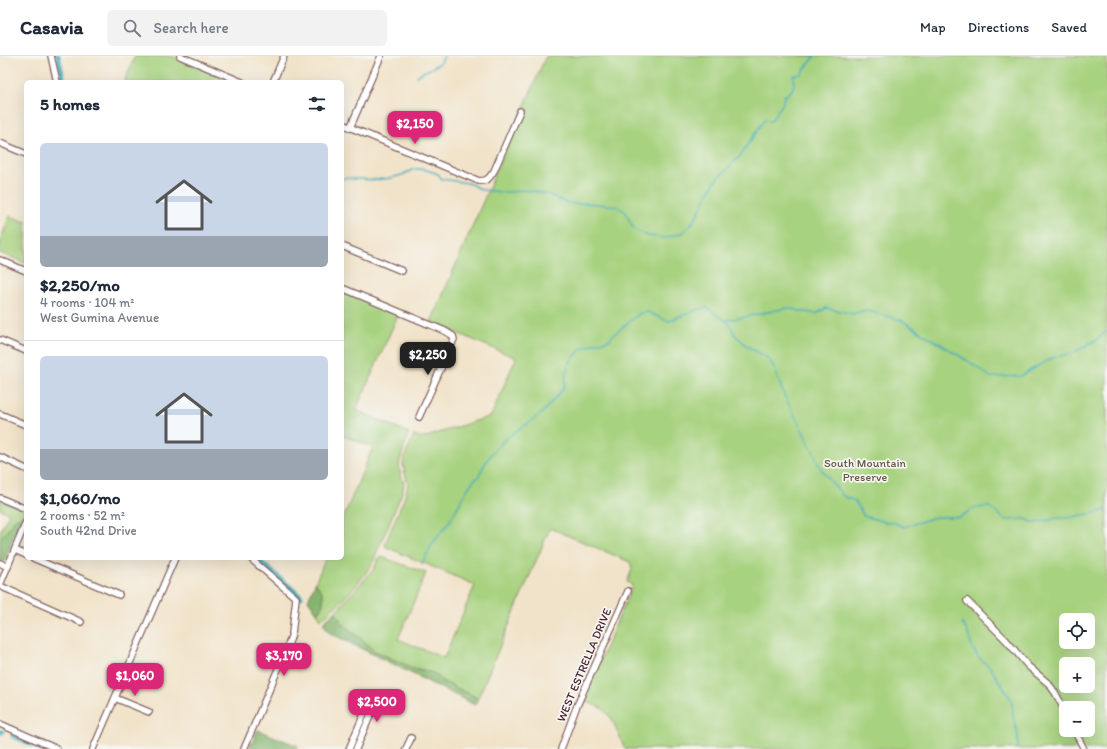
<!DOCTYPE html>
<html lang="en">
<head>
<meta charset="utf-8">
<style>
  :root { --surface:#fff; --page:#f2f2f3; --text:#1f2937; --muted:#747a83; --line:#e0e1e3; --accent:#db2777 }
  body { margin:0; font-family:Itim,sans-serif; background:var(--page); color:var(--text); height:100vh; display:flex; flex-direction:column; font-size:15px; white-space:nowrap }
  * { box-sizing:border-box; margin:0 }
  p { font-size:13px; color:var(--muted) }
  .icon { flex:none; width:22px; height:22px; fill:none; stroke:currentColor; stroke-width:2; stroke-linecap:round; stroke-linejoin:round }
  .map { position:relative; flex:1; overflow:hidden }
  .panel { position:absolute; left:24px; top:24px; width:320px; height:480px; display:flex; flex-direction:column; background:var(--surface); border-radius:6px; box-shadow:0 4px 16px #0002 }
  .panel>* { flex:none }
  .tools { position:absolute; left:1059px; top:557px; display:grid; gap:8px }
  .tools a { display:grid; place-items:center; width:36px; height:36px; border-radius:6px; background:var(--surface); box-shadow:0 4px 16px #0002; font-size:20px }
  .price { position:absolute; translate:-50% -34px; padding:0 9px; border-radius:8px; background:var(--accent); color:#fff; font-size:13px; line-height:26px; filter:drop-shadow(0 1px 2px #0008) }
  .price::after { content:''; position:absolute; left:50%; top:24px; width:12px; height:9px; margin-left:-6px; background:inherit; clip-path:polygon(0 0,100% 0,50% 100%) }
  .price.active { background:#222; color:#fff }
  ul { padding:0; list-style:none }
  li { display:grid; align-content:center; gap:8px; height:212px; padding:0 16px }
  li+li { border-top:1px solid var(--line) }
  li span { display:grid; place-items:center; height:124px; border-radius:6px; color:#555 }
  li>.icon { margin-inline-start:auto }
  span .icon { width:72px; height:72px; fill:#fffc; stroke-width:1 }
  li b { font-size:17px }
  h2 { display:flex; justify-content:space-between; align-items:center; height:48px; padding:0 16px; font-size:17px }
  header { display:flex; align-items:center; gap:24px; box-sizing:border-box; height:56px; padding:0 20px; background:var(--surface); border-bottom:1px solid var(--line) }
  header strong { font-size:19px }
  nav { display:flex; gap:22px; margin-inline-start:auto; font-size:14px }
  .search { width:280px; height:36px; background:var(--page); display:flex; align-items:center; gap:10px; box-sizing:border-box; padding:0 14px; border-radius:6px; color:var(--muted); font-size:15px }
  .map>svg:first-child { display:block }
  .green { fill:#a7d27f; stroke:#787855; fill-rule:evenodd }
  .forest { fill:#85b46e; stroke:#686a4c }
  .lines { fill:none; stroke-linecap:round; stroke-linejoin:round }
  .stream { stroke:#3eabbc; stroke-width:1.5 }
  .canal { stroke:#3eabbc; stroke-width:5 }
  .minor-casing { stroke:#846462; stroke-width:8 }
  .minor { stroke:#fff; stroke-width:5.5 }
  .labels { text-anchor:middle; dominant-baseline:central; stroke-width:3.5; stroke-linejoin:round; paint-order:stroke }
  .park-label { font-size:12px; fill:#654; stroke:#f6f6f2 }
  .street-label { font-size:12px; fill:#4a1f2b; stroke:#f6f6f2 }
</style>
</head>
<body>
<header>
<strong>Casavia</strong>
<div class="search"><svg class="icon" aria-label="search" viewBox="0 0 24 24"><circle cx="10" cy="10" r="6"/><path d="M15 15l6 6"/></svg>Search here</div>
<nav><a>Map</a><a>Directions</a><a>Saved</a></nav>
</header>
<div class="map">
<svg width="1107" height="693" viewBox="0 0 1107 693">
  <rect width="100%" height="100%" fill="#f6f6f2"/>
  <filter id="ink" filterUnits="userSpaceOnUse"><feTurbulence type="fractalNoise" baseFrequency=".025" numOctaves="2"/><feDisplacementMap in="SourceGraphic" scale="8" xChannelSelector="R" yChannelSelector="G"/><feConvolveMatrix kernelMatrix="1 2 1 2 8 2 1 2 1" color-interpolation-filters="sRGB"/></filter>
  <filter id="wash" filterUnits="userSpaceOnUse"><feTurbulence type="fractalNoise" baseFrequency=".012" numOctaves="4" result="noise"/><feDisplacementMap in="SourceGraphic" scale="16" xChannelSelector="R" yChannelSelector="G"/><feGaussianBlur stdDeviation="0.9" result="paint"/><feColorMatrix in="noise" values="0 0 0 0 0 0 0 0 0 0 0 0 0 0 0 0 0 1.4 0 .05"/><feComposite in="paint" operator="in"/></filter>
  <g filter="url(#wash)">
    <rect width="100%" height="100%" fill="#f1e3c9"/>
    <g class="green">
      <polygon points="135,0 171,0 235,26 124,26"/>
      <path d="M546,0H1107V693H625L612,663L603,653L583,644L632,531L631,528L627,526L632,513L630,506L550,472L478,642L444,626L434,617L427,615L413,612L374,595L363,584L344,569L335,556L374,513L378,503L382,501L426,517L398,583L444,602L475,529L386,491L385,488L405,440L408,429L403,409L404,402L414,379L423,382L491,360L516,302L431,266ZM1066,564H1088V586H1066ZM1066,608H1088V630H1066ZM1066,652H1088V674H1066Z"/>
      <polygon points="10,160 26,166 26,207 0,197 0,184"/>
      <path d="M343,235L399,257L356,354L409,377L400,404L399,412L404,428L402,437L371,510C358,529 339,549 321,563L317,557L323,550L322,535L315,527L326,502H342V465L373,391L342,379V237Z"/>
      <polygon points="0,444 24,454 22,460 14,464 7,475 0,482 0,476 9,457 0,453"/>
    </g>
    <g class="forest">
      <polygon points="22,460 4,506 0,505 0,482 7,475 14,464"/>
      <path d="M315,527C326,539 326,544 317,557L308,544Z"/>
      <polygon points="335,556 344,569 363,584 375,595 413,612 427,615 434,617 444,626 478,642 475,649 330,577 323,567"/>
      <polygon points="258,674 298,690 297,693 249,693"/>
    </g>
    <g class="lines">
      <g class="stream">
        <path d="M417,20C423,15 436,11 441,6C441,6 444,0 444,0"/>
        <path d="M342,122L374,124L391,122L402,119L414,113H422L430,115L438,118L442,123L468,127L483,134L501,136H513L521,134L532,135L550,139L564,146L573,148L588,147L617,150L625,156L634,173L648,180L664,182L680,178L690,170L700,154L707,139L716,124L740,100L765,63L771,65L783,47L784,40C795,34 794,30 794,19L801,18L815,0"/>
        <polyline points="726,264 740,262 786,252 816,258 826,252 853,258 865,254 901,264 968,305 991,321 1021,320 1052,302 1073,297 1098,283 1107,275"/>
        <polyline points="422,508 432,488 450,465 467,434 473,425 479,420 485,407 494,395 508,381 523,370 529,367 542,357 563,333 565,326 566,317 570,306 581,293 595,287 609,284 613,279 640,257 647,256 668,265 699,253 707,252 729,267 735,279 747,290 769,303 775,313 783,337 812,393 821,413 843,440 855,445 864,460 885,466 893,466 904,471 935,461 960,461 974,452 990,451 1005,464 1026,463 1035,467 1058,462 1066,462 1100,456 1107,453"/>
        <polyline points="962,567 967,575 972,591 978,601 990,611 1012,645 1013,660 1018,679 1018,693"/>
      </g>
      <g class="canal">
        <polyline points="58,0 64,26"/>
        <polyline points="256,502 301,541"/>
        <polyline points="0,676 2,676"/>
        <polyline points="13,680 42,693"/>
      </g>
    </g>
  </g>
  <g filter="url(#ink)">
    <g class="lines">
      <defs>
        <g id="minor">
          <polyline points="51,0 57,26"/>
          <polyline points="180,0 242,26"/>
          <polyline points="273,26 284,0"/>
          <path d="M342,68L479,125C488,125 489,122 494,115L520,55"/>
          <polyline points="350,72 381,0"/>
          <polyline points="0,87 26,98"/>
          <polyline points="342,190 402,215"/>
          <polyline points="0,204 26,215"/>
          <polyline points="342,232 445,275 453,280 454,283 419,361"/>
          <polyline points="0,284 26,295"/>
          <polyline points="0,358 26,369"/>
          <polyline points="0,401 26,413"/>
          <polyline points="0,442 26,453"/>
          <polyline points="15,494 26,499"/>
          <polyline points="33,502 119,539"/>
          <polyline points="0,507 8,511"/>
          <polyline points="0,529 26,466"/>
          <polyline points="0,530 81,566"/>
          <polyline points="967,545 1006,584 1028,610 1049,628 1056,638 1066,657"/>
          <polyline points="115,642 149,656"/>
          <polyline points="0,668 57,693"/>
          <polyline points="1074,674 1084,693"/>
          <polyline points="93,693 175,502"/>
          <polyline points="244,693 287,592 292,578 296,542 250,502"/>
          <polyline points="349,693 370,644 376,638"/>
          <polyline points="356,693 376,646 376,638"/>
          <polyline points="406,693 411,682"/>
          <polyline points="561,693 576,652 628,535"/>
        </g>
      </defs>
      <use href="#minor" class="minor-casing"/>
      <use href="#minor" class="minor"/>
    </g>
  </g>
  <g class="labels">
    <g class="park-label">
      <text x="865" y="407">South Mountain<tspan x="865" dy="14">Preserve</tspan></text>
    </g>
    <g class="street-label">
      <text transform="translate(584 609) rotate(-67)">WEST ESTRELLA DRIVE</text>
    </g>
  </g>
</svg>
<div class="tools">
<a><svg class="icon" aria-label="locate" viewBox="0 0 24 24"><circle cx="12" cy="12" r="6"/><path d="M12 2v4M12 18v4M2 12h4M18 12h4"/></svg></a>
<a>+</a>
<a>−</a>
</div>
<b class="price" style="left:415px;top:89px">$2,150</b>
<b class="price active" style="left:428px;top:320px">$2,250</b>
<b class="price" style="left:284px;top:621px">$3,170</b>
<b class="price" style="left:135px;top:641px">$1,060</b>
<b class="price" style="left:377px;top:667px">$2,500</b>
<section class="panel">
<h2>5 homes<svg class="icon" aria-label="filters" viewBox="0 0 24 24"><path d="M4 7h16M4 17h16"/><circle cx="9" cy="7" r="2"/><circle cx="15" cy="17" r="2"/></svg></h2>
<ul>
<li><span style="background:linear-gradient(#c9d6e8 75%,#9aa5b1 0)"><svg class="icon" aria-label="home" viewBox="0 0 24 24"><path d="M3 11l9-7 9 7M6 9v11h12V9"/></svg></span><div><b>$2,250/mo</b><p>4 rooms · 104 m²</p><p>West Gumina Avenue</p></div></li>
<li><span style="background:linear-gradient(#c9d6e8 75%,#9aa5b1 0)"><svg class="icon" aria-label="home" viewBox="0 0 24 24"><path d="M3 11l9-7 9 7M6 9v11h12V9"/></svg></span><div><b>$1,060/mo</b><p>2 rooms · 52 m²</p><p>South 42nd Drive</p></div></li>
</ul>
</section>
</div>
</body>
</html>
